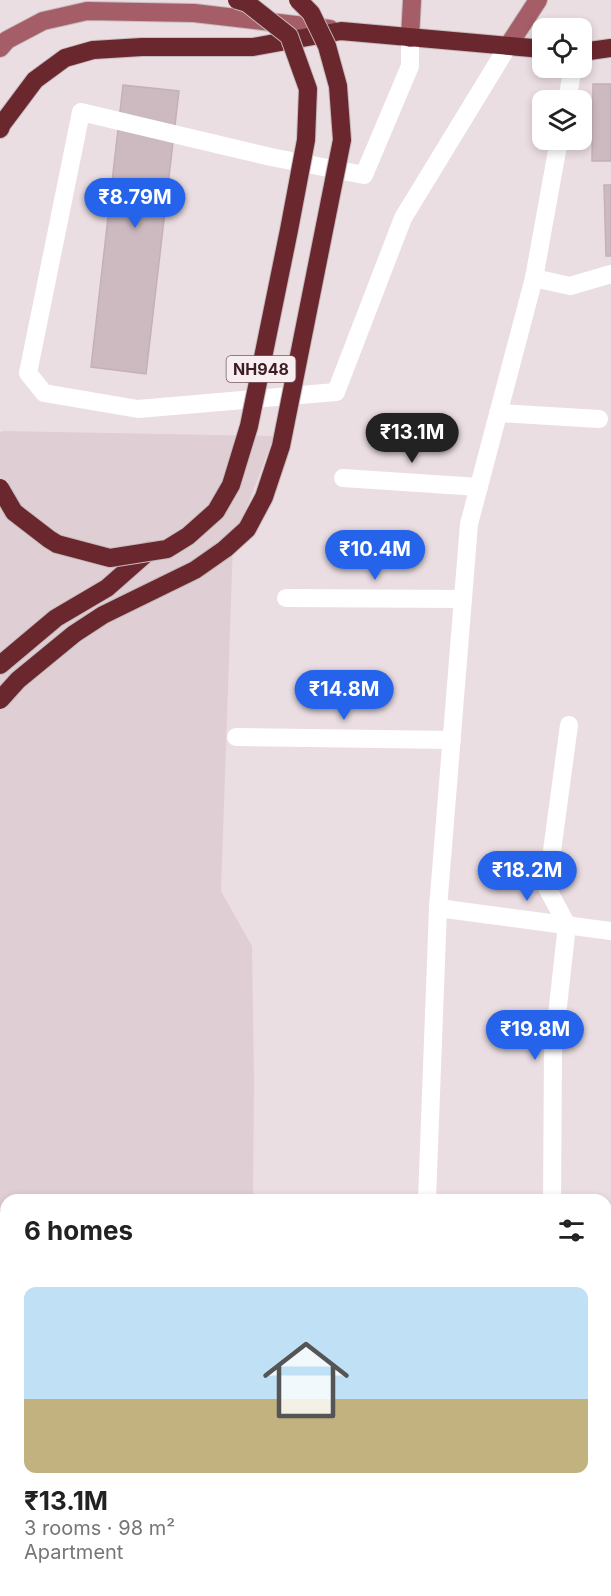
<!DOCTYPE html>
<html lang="en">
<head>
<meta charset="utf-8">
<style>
  :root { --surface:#fff; --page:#f2f2f2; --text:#222; --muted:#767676; --accent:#2563eb }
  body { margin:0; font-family:Inter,sans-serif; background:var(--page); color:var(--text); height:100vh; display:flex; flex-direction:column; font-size:22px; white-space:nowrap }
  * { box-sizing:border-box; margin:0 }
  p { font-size:20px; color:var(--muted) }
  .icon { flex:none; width:33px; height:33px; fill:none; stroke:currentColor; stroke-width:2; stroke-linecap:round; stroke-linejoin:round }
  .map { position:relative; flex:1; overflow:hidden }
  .drawer { position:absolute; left:0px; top:1194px; width:612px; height:402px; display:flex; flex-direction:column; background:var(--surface); border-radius:18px 18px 0 0; box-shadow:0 3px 9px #0003 }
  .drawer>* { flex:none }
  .buttons { position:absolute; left:532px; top:18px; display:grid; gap:12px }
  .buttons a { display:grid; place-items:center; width:60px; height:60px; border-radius:12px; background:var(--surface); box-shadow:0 3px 9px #0003; font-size:30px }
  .price { position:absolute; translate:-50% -51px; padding:0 14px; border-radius:21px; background:var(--accent); color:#fff; font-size:20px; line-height:39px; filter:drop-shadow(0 2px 3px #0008) }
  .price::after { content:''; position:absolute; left:50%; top:36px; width:18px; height:14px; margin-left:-9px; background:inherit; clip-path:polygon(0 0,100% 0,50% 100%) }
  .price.on { background:#222; color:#fff }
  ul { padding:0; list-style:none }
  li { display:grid; align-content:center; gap:12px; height:318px; padding:0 24px }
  li span { display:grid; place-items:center; height:186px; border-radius:12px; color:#555 }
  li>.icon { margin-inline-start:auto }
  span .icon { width:108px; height:108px; fill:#fffc; stroke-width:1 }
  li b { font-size:26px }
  h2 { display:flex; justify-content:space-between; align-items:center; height:72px; padding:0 24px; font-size:26px }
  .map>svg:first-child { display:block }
  .built { fill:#dfcfd4 }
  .building { fill:#ccbac0; stroke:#c5b0b6; stroke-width:1.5 }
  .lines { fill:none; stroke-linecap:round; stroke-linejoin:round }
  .major-casing { stroke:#c4bcbd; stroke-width:20 }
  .highway-casing { stroke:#c4bcbd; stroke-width:20 }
  .minor { stroke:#fff; stroke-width:18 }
  .major { stroke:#a55e68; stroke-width:18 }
  .highway { stroke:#6b272e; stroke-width:18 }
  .highway-bridge-casing { stroke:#c4bcbd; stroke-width:20; stroke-linecap:butt }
  .highway-bridge { stroke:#6b272e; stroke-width:18 }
  .labels { text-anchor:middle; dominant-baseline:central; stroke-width:4.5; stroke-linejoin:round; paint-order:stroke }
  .shield { fill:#f8eef2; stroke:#745c61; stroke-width:1.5 }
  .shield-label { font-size:16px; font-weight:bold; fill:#3c1e23 }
</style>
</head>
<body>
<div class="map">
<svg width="611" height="1596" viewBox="0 0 611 1596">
  <rect width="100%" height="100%" fill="#ebdee2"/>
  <g class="built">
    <polygon points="3,431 274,436 233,544 221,891 252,946 254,1080 253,1200 6,1200 6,1417 0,1359 0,432"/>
    <polygon points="43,1590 382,1590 374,1596 44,1596"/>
  </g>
  <g class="building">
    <polygon points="593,84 611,84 611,161 592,161"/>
    <polygon points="123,85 179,91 146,374 91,367"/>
    <polygon points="604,185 611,185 611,256 606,256"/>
  </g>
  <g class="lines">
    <defs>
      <g id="major">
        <polyline points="410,38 412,0"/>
        <polyline points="508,46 538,0"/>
        <polyline points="0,48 7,40 43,21 87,11 194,13 330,29"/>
        <polyline points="0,1219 6,1255"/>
        <polyline points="60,1590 62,1596"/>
      </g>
      <g id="highway">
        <polyline points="582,52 611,48"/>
        <polyline points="0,129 2,124 35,80 65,58 93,50 142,47 253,47 341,31 543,49"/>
        <polyline points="0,665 56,618 107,588 149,551"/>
        <polyline points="0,1398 6,1437"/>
        <polyline points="0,1582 3,1596"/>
        <polyline points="30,1590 32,1596"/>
      </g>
    </defs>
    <use href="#major" class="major-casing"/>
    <use href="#highway" class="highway-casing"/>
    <g class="minor">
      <polyline points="410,38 410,66 364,175 271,157 81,112 28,373 44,393 138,409 336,392 403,218 508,46"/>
      <polyline points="567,100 573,68"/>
      <polyline points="534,278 570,286 611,274"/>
      <polyline points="498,413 599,419"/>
      <polyline points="343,478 479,487"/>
      <polyline points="286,598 463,599"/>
      <polyline points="236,737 452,740"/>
      <polyline points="438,908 611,931"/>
      <polyline points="427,1200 438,908 469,524 534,278 559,140"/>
      <polyline points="552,1200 553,1051 567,925 547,888 569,725"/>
      <polyline points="606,1282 611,1282"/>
      <polyline points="606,1463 611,1464"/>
      <polyline points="412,1596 412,1590"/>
    </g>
    <use href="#major" class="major"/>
    <use href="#highway" class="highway"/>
    <defs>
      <g id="highway-bridge">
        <polyline points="0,488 14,512 49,539 57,544 110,558 167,549 188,536 216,511 231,485 249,426 289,230 306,140 308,89 289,36 247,3 237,0"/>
        <polyline points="0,700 18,680 74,634 103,615 195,570 225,549 247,529 264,497 281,446 342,140 338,86 327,46 311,13 298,0"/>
      </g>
    </defs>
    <use href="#highway-bridge" class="highway-bridge-casing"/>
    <use href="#highway-bridge" class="highway-bridge"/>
  </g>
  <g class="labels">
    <rect class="shield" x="226.5" y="356" width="69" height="26" rx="4.5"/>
    <g class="shield-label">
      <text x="261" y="369">NH948</text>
    </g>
  </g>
</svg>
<div class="buttons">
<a><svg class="icon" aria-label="locate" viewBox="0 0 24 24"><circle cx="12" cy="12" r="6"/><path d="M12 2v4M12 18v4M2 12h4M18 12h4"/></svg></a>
<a><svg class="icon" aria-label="layers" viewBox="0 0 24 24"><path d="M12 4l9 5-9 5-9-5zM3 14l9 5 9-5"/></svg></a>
</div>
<b class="price" style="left:135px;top:229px">₹8.79M</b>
<b class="price on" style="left:412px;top:464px">₹13.1M</b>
<b class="price" style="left:375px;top:581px">₹10.4M</b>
<b class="price" style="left:344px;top:721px">₹14.8M</b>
<b class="price" style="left:527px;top:902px">₹18.2M</b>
<b class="price" style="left:535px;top:1061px">₹19.8M</b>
<section class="drawer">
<h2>6 homes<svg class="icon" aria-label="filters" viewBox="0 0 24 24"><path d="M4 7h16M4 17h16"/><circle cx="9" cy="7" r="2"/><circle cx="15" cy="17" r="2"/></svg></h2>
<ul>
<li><span style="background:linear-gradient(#bfe0f5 60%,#c2b280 0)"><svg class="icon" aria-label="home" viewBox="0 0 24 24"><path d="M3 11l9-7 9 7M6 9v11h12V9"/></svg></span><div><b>₹13.1M</b><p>3 rooms · 98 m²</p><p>Apartment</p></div></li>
</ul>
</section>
</div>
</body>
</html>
